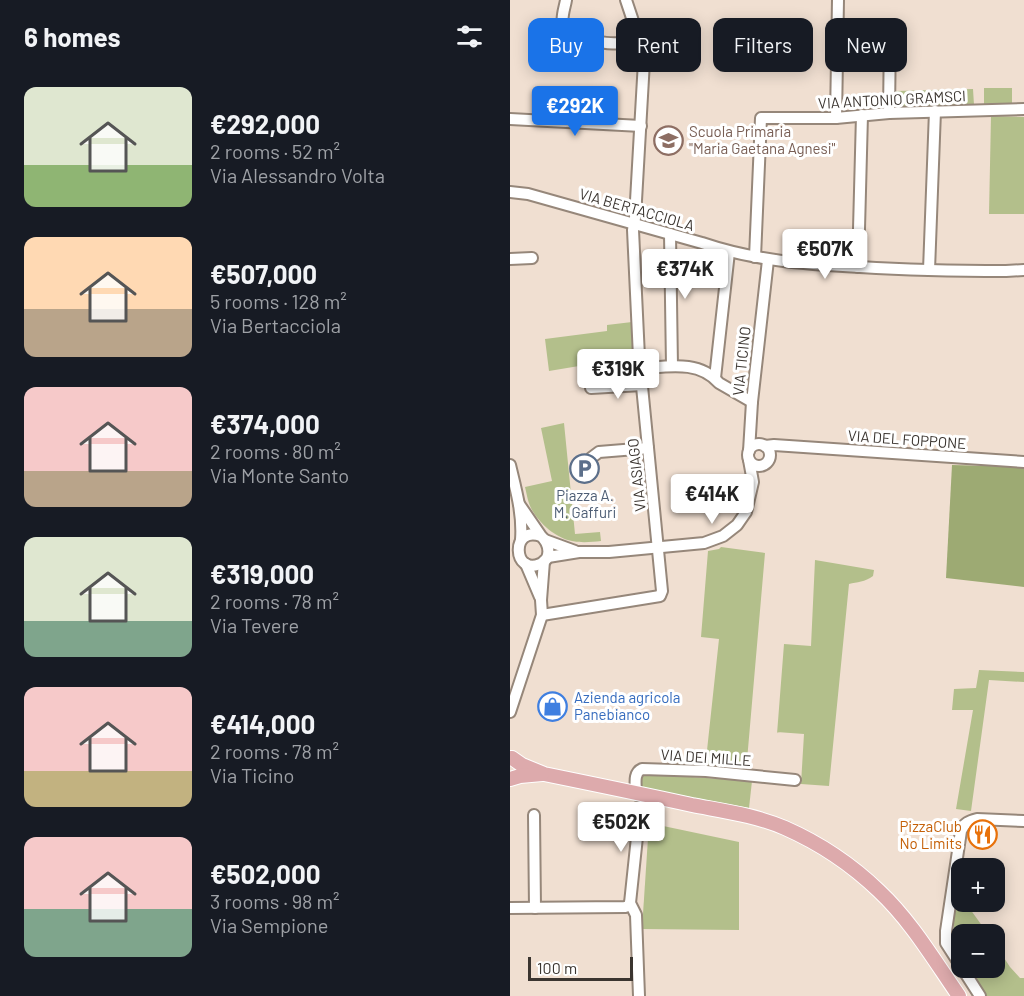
<!DOCTYPE html>
<html lang="en">
<head>
<meta charset="utf-8">
<style>
  :root { --surface:#171b24; --page:#242831; --text:#f1f3f6; --muted:#9ea1a6; --accent:#1a73e8 }
  body { margin:0; font-family:Barlow,sans-serif; background:var(--page); color:var(--text); height:100vh; display:flex; flex-direction:column; font-size:22px; white-space:nowrap }
  * { box-sizing:border-box; margin:0 }
  p { font-size:20px; color:var(--muted) }
  .icon { flex:none; width:33px; height:33px; fill:none; stroke:currentColor; stroke-width:2; stroke-linecap:round; stroke-linejoin:round }
  .map { position:relative; flex:1; overflow:hidden }
  .sheet { display:flex; flex-direction:column; background:var(--surface); width:510px }
  .sheet>* { flex:none }
  .banner { position:absolute; left:18px; top:18px; width:405px; height:54px; display:flex; gap:12px }
  .buttons { position:absolute; left:441px; top:858px; display:grid; gap:12px }
  .buttons a { display:grid; place-items:center; width:54px; height:54px; border-radius:12px; background:var(--surface); box-shadow:0 3px 15px #0003; font-size:30px }
  .scale { position:absolute; left:18px; bottom:15px; width:105px; box-sizing:border-box; padding-left:6px; border:3px solid #3b3530; border-top:0; font-size:16px; line-height:21px; white-space:nowrap; color:#3b3530; -webkit-text-stroke:4px #fff; paint-order:stroke }
  .price { position:absolute; translate:-50% -51px; padding:0 14px; border-radius:6px; background:#fff; color:#222; font-size:20px; line-height:39px; filter:drop-shadow(0 2px 3px #0008) }
  .price::after { content:''; position:absolute; left:50%; top:36px; width:18px; height:14px; margin-left:-9px; background:inherit; clip-path:polygon(0 0,100% 0,50% 100%) }
  .price.active { background:var(--accent); color:#fff }
  ul { padding:0; list-style:none }
  li { display:flex; align-items:center; gap:18px; height:150px; padding:0 24px }
  li span { display:grid; place-items:center; flex:none; width:168px; height:120px; border-radius:12px; color:#555 }
  li>.icon { margin-inline-start:auto }
  span .icon { width:72px; height:72px; fill:#fffc; stroke-width:1 }
  li b { font-size:26px }
  h2 { display:flex; justify-content:space-between; align-items:center; height:72px; padding:0 24px; font-size:26px }
  .pill { padding:0 21px; border-radius:12px; background:var(--surface); box-shadow:0 3px 15px #0003; font-size:21px; line-height:54px }
  .pill.active { background:var(--accent); color:#fff }
  main { display:flex; flex:1; min-height:0 }
  .map>svg:first-child { display:block }
  .green { fill:#b3bf8b }
  .forest { fill:#9daa73 }
  .lines { fill:none; stroke-linecap:round; stroke-linejoin:round }
  .minor-casing { stroke:#96877a; stroke-width:14 }
  .major-casing { stroke:#fff; stroke-width:16 }
  .minor { stroke:#fff; stroke-width:10 }
  .major { stroke:#ddaaac; stroke-width:14 }
  .labels { text-anchor:middle; dominant-baseline:central; stroke-width:6; stroke-linejoin:round; paint-order:stroke }
  .street-label { font-size:15px; fill:#3b3530; stroke:#fff }
  .education-label { font-size:15px; fill:#785e54; stroke:#fff; text-anchor:start }
  .service-label { font-size:15px; fill:#4e5e75; stroke:#fff }
  .shop-label { font-size:15px; fill:#366cbe; stroke:#fff; text-anchor:start }
  .food-label { font-size:15px; fill:#c56008; stroke:#fff; text-anchor:end }
</style>
</head>
<body>
<main>
<section class="sheet">
<h2>6 homes<svg class="icon" aria-label="filters" viewBox="0 0 24 24"><path d="M4 7h16M4 17h16"/><circle cx="9" cy="7" r="2"/><circle cx="15" cy="17" r="2"/></svg></h2>
<ul>
<li><span style="background:linear-gradient(#dfe7d0 65%,#8fb573 0)"><svg class="icon" aria-label="home" viewBox="0 0 24 24"><path d="M3 11l9-7 9 7M6 9v11h12V9"/></svg></span><div><b>€292,000</b><p>2 rooms · 52 m²</p><p>Via Alessandro Volta</p></div></li>
<li><span style="background:linear-gradient(#ffd9b3 60%,#b9a48a 0)"><svg class="icon" aria-label="home" viewBox="0 0 24 24"><path d="M3 11l9-7 9 7M6 9v11h12V9"/></svg></span><div><b>€507,000</b><p>5 rooms · 128 m²</p><p>Via Bertacciola</p></div></li>
<li><span style="background:linear-gradient(#f6c9c9 70%,#b9a48a 0)"><svg class="icon" aria-label="home" viewBox="0 0 24 24"><path d="M3 11l9-7 9 7M6 9v11h12V9"/></svg></span><div><b>€374,000</b><p>2 rooms · 80 m²</p><p>Via Monte Santo</p></div></li>
<li><span style="background:linear-gradient(#dfe7d0 70%,#7fa58c 0)"><svg class="icon" aria-label="home" viewBox="0 0 24 24"><path d="M3 11l9-7 9 7M6 9v11h12V9"/></svg></span><div><b>€319,000</b><p>2 rooms · 78 m²</p><p>Via Tevere</p></div></li>
<li><span style="background:linear-gradient(#f6c9c9 70%,#c2b280 0)"><svg class="icon" aria-label="home" viewBox="0 0 24 24"><path d="M3 11l9-7 9 7M6 9v11h12V9"/></svg></span><div><b>€414,000</b><p>2 rooms · 78 m²</p><p>Via Ticino</p></div></li>
<li><span style="background:linear-gradient(#f6c9c9 60%,#7fa58c 0)"><svg class="icon" aria-label="home" viewBox="0 0 24 24"><path d="M3 11l9-7 9 7M6 9v11h12V9"/></svg></span><div><b>€502,000</b><p>3 rooms · 98 m²</p><p>Via Sempione</p></div></li>
</ul>
</section>
<div class="map">
<svg width="514" height="996" viewBox="0 0 514 996">
  <rect width="100%" height="100%" fill="#f0dfd1"/>
  <g class="green">
    <rect x="474" y="88" width="28" height="16"/>
    <polygon points="463,89 464,105 386,107 386,91"/>
    <polygon points="481,116 514,117 514,214 479,214"/>
    <polygon points="122,322 125,358 75,361 75,365 39,371 35,339 97,331 97,325"/>
    <path d="M54,423L65,534L90,532L91,541C82,542 71,543 62,541C46,538 30,524 22,510C18,503 17,495 15,487L42,481L31,428Z"/>
    <polygon points="211,547 255,553 236,772 195,769 209,639 191,637 198,551 209,549"/>
    <path d="M305,560L364,570L363,576C355,582 347,582 339,584L319,786L291,784L294,734L267,732V734L274,644L301,646Z"/>
    <polygon points="469,670 514,672 514,682 479,680 461,811 446,809 463,710 442,710 444,689 466,688"/>
    <polygon points="136,774 242,781 239,808 133,788 130,785 132,775"/>
    <polygon points="139,823 229,842 229,930 132,929"/>
    <polygon points="451,892 452,902 455,902 478,934 452,934 451,959 443,946 445,893"/>
    <polygon points="485,944 500,967 510,978 514,978 514,996 476,996 457,968 484,968"/>
  </g>
  <polygon class="forest" points="442,465 514,467 514,587 436,578"/>
  <g class="lines">
    <defs>
      <g id="minor">
        <path d="M56,0C55,7 51,17 53,24C56,38 98,45 109,43C115,41 122,38 128,36"/>
        <polyline points="116,0 130,42 134,61 125,218 123,230 129,357 130,364 135,368"/>
        <polyline points="379,113 380,31"/>
        <polyline points="326,118 328,0"/>
        <polyline points="0,119 131,126"/>
        <path d="M0,192L18,194L192,243C245,261 294,264 350,267C398,270 447,271 496,271L514,270"/>
        <polyline points="160,234 162,366"/>
        <polyline points="245,257 251,118 326,118 379,113 514,109"/>
        <polyline points="0,259 22,258"/>
        <polyline points="348,267 352,115"/>
        <polyline points="419,270 425,111"/>
        <path d="M135,368C161,366 190,361 209,383L242,402"/>
        <polyline points="205,378 219,252"/>
        <polyline points="81,388 132,385"/>
        <circle cx="249" cy="455" r="11"/>
        <polyline points="255,446 264,445 514,462"/>
        <polyline points="239,451 242,402 258,260"/>
        <polyline points="81,458 89,452 138,448"/>
        <path d="M0,465C6,490 13,514 11,540"/>
        <path d="M9,504L31,536C40,544 42,559 30,564C3,576 0,525 31,536"/>
        <polyline points="35,540 65,551"/>
        <polyline points="38,557 69,552 99,552 194,543 213,536 227,525 236,512 243,482 239,460"/>
        <polyline points="16,564 30,597"/>
        <polyline points="32,615 150,596 152,591 131,376 135,368"/>
        <polyline points="0,712 32,615 31,600 34,561"/>
        <path d="M126,793C126,784 123,773 132,769L196,771L285,780"/>
        <polyline points="127,808 125,828 127,837 120,903 126,915 129,996"/>
        <polyline points="24,815 25,908"/>
        <polyline points="0,908 115,907 118,906 120,903"/>
        <path d="M470,996L436,943V931L451,831C454,823 459,821 467,819L514,821"/>
      </g>
      <g id="major">
        <path d="M2,758L12,765L34,774C83,784 132,794 182,805C213,811 245,815 275,828C309,843 342,865 369,891C401,921 424,960 449,996"/>
        <polyline points="0,779 10,776 32,774"/>
      </g>
    </defs>
    <use href="#minor" class="minor-casing"/>
    <use href="#major" class="major-casing"/>
    <use href="#minor" class="minor"/>
    <use href="#major" class="major"/>
  </g>
  <defs>
    <symbol id="school-ring" viewBox="-11 -11 22 22"><circle r="9.5" fill="#fff" stroke="#8d6e63" stroke-width="1.5"/><path d="M0-5L7-2L0 1L-7-2ZM-4 1L0 2.5L4 1V4Q0 6-4 4Z" fill="#8d6e63"/></symbol>
    <symbol id="parking-ring" viewBox="-11 -11 22 22"><circle r="9.5" fill="#fff" stroke="#5c6f8a" stroke-width="1.5"/><path d="M-3.5-5.5H1a3.5 3.5 0 0 1 0 7H-1V5.5H-3.5ZM-1-3.4V-.6H.8a1.4 1.4 0 0 0 0-2.8Z" fill="#5c6f8a"/></symbol>
    <symbol id="shop-ring" viewBox="-11 -11 22 22"><circle r="9.5" fill="#fff" stroke="#3f7fe0" stroke-width="1.5"/><path d="M-5-2.5h2.3a2.7 3.5 0 0 1 5.4 0H5L5.5 6h-11ZM-1.5-2.5h3a1.5 2.3 0 0 0-3 0Z" fill="#3f7fe0"/></symbol>
    <symbol id="restaurant-ring" viewBox="-11 -11 22 22"><circle r="9.5" fill="#fff" stroke="#e8710a" stroke-width="1.5"/><path d="M-5-6h1v4h1v-4h1v4h1v-4h1v5L-1.5 .5V6h-2V.5L-5-1ZM5-6V6H3V1.5H1.5Q1.5-4 5-6Z" fill="#e8710a"/></symbol>
  </defs>
  <g fill-rule="evenodd">
    <use href="#school-ring" x="142" y="124" width="33" height="33"/>
    <use href="#parking-ring" x="58" y="452" width="33" height="33"/>
    <use href="#shop-ring" x="26" y="690" width="33" height="33"/>
    <use href="#restaurant-ring" x="456" y="818" width="33" height="33"/>
  </g>
  <g class="labels">
    <g class="street-label">
      <text transform="translate(382 99) rotate(-3)">VIA ANTONIO GRAMSCI</text>
      <text transform="translate(127 209) rotate(16)">VIA BERTACCIOLA</text>
      <text transform="translate(231 361) rotate(-84)">VIA TICINO</text>
      <text transform="translate(397 439) rotate(4)">VIA DEL FOPPONE</text>
      <text transform="translate(126 475) rotate(-96)">VIA ASIAGO</text>
      <text transform="translate(196 757) rotate(4)">VIA DEI MILLE</text>
    </g>
    <g class="education-label">
      <text x="179" y="131">Scuola Primaria<tspan x="179" dy="17">"Maria Gaetana Agnesi"</tspan></text>
    </g>
    <g class="service-label">
      <text x="75" y="495">Piazza A.<tspan x="75" dy="17">M. Gaffuri</tspan></text>
    </g>
    <g class="shop-label">
      <text x="64" y="697">Azienda agricola<tspan x="64" dy="17">Panebianco</tspan></text>
    </g>
    <g class="food-label">
      <text x="452" y="826">PizzaClub<tspan x="452" dy="17">No Limits</tspan></text>
    </g>
  </g>
</svg>
<div class="buttons">
<a>+</a>
<a>−</a>
</div>
<div class="scale">100 m</div>
<b class="price active" style="left:65px;top:137px">€292K</b>
<b class="price" style="left:315px;top:280px">€507K</b>
<b class="price" style="left:175px;top:300px">€374K</b>
<b class="price" style="left:108px;top:400px">€319K</b>
<b class="price" style="left:202px;top:525px">€414K</b>
<b class="price" style="left:111px;top:853px">€502K</b>
<div class="banner">
<a class="pill active">Buy</a>
<a class="pill">Rent</a>
<a class="pill">Filters</a>
<a class="pill">New</a>
</div>
</div>
</main>
</body>
</html>
